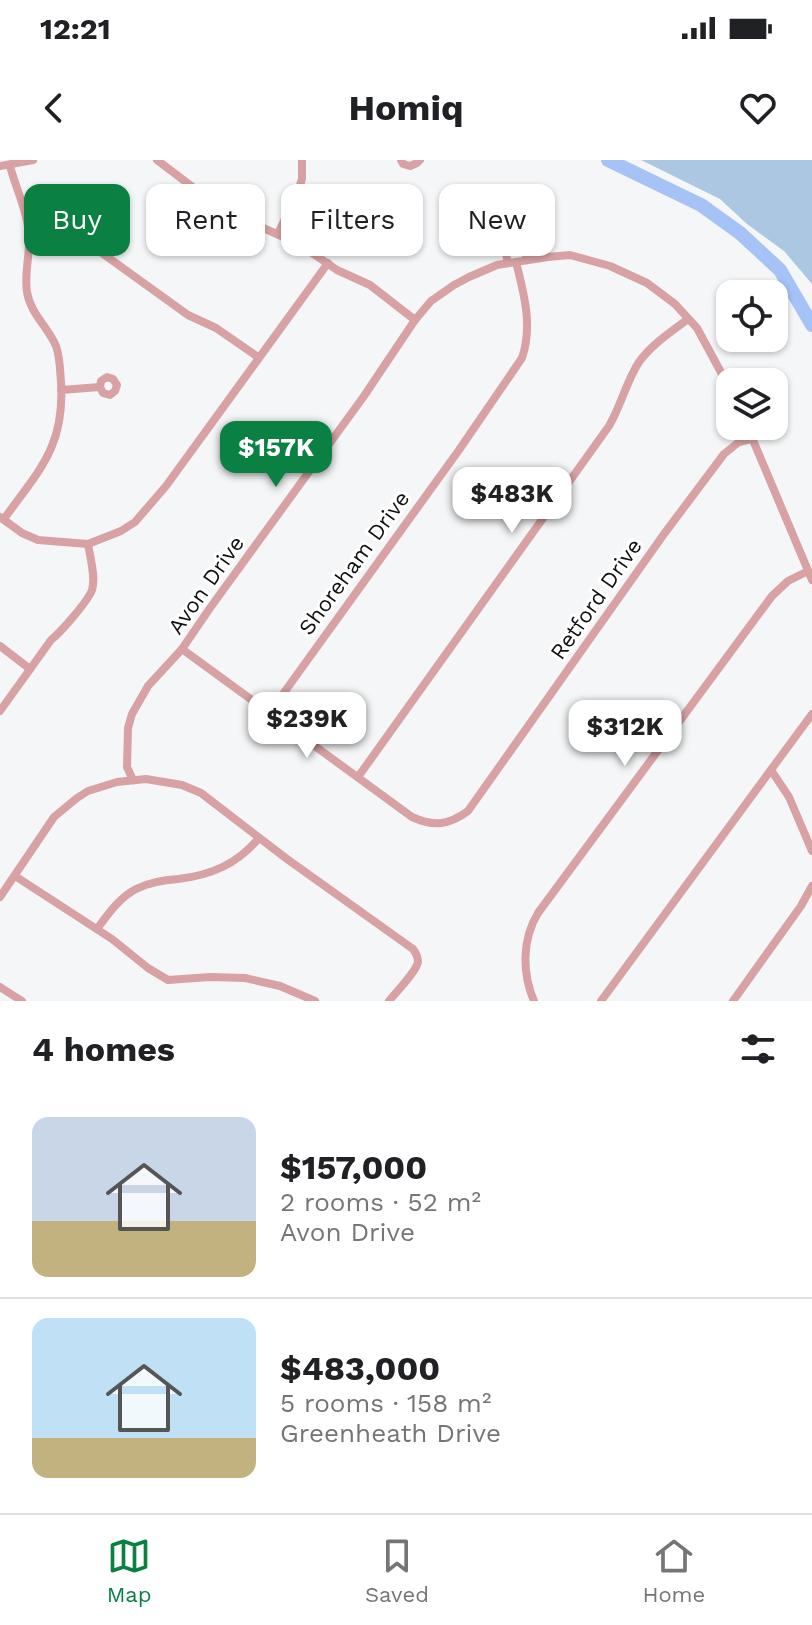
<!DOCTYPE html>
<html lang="en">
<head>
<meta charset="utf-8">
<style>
  :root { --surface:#fff; --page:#f2f2f2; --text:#202124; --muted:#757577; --line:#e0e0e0; --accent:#0b8043 }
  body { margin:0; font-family:"Work Sans",sans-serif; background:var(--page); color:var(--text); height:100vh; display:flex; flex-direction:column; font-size:30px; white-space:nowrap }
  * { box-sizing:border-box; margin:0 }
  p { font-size:26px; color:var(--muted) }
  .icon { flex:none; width:44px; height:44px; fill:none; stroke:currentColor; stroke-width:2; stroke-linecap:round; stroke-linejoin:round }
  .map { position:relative; height:841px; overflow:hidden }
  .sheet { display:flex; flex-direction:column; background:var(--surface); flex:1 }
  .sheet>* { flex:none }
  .hud { position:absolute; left:24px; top:24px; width:764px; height:72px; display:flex; gap:16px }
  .fabs { position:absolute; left:716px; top:120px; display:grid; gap:16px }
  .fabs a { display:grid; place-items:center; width:72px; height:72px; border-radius:16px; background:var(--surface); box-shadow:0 2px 6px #0004; font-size:40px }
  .price { position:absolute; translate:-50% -68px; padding:0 18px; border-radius:16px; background:#fff; color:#222; font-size:26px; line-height:52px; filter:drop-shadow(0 2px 4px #0008) }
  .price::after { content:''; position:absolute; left:50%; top:48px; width:24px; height:18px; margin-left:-12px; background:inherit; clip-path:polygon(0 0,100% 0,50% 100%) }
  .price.active { background:var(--accent); color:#fff }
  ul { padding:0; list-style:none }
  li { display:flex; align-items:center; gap:24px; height:200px; padding:0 32px }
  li+li { border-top:2px solid var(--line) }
  li span { display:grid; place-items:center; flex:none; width:224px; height:160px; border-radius:16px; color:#555 }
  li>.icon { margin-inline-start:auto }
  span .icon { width:96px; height:96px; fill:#fffc; stroke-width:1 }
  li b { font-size:34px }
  h2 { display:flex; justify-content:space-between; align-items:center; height:96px; padding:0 32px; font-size:34px }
  .tag { padding:0 28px; border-radius:16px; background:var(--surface); box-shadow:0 2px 6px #0004; font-size:28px; line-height:72px }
  .tag.active { background:var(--accent); color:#fff }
  .status { display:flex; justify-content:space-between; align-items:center; height:56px; padding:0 40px; background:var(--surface); direction:ltr }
  .status svg { height:22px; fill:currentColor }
  header { display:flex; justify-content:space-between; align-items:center; height:104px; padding:0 32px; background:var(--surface); font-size:36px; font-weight:700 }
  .tabs { display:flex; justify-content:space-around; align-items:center; height:112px; border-top:2px solid var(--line); background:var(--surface); font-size:22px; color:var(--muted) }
  .tabs a { display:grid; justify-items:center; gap:4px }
  .tabs .active { color:var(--accent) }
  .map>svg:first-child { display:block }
  .green { fill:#abc7e2 }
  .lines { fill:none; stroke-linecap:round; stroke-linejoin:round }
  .river { stroke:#a6c3f7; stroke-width:14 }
  .street { stroke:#d8a2a4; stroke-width:8 }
  .labels { text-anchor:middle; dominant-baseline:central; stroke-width:6; stroke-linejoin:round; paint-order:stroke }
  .street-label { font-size:22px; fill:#111112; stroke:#fff }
</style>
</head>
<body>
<div class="status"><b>12:21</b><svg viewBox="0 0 49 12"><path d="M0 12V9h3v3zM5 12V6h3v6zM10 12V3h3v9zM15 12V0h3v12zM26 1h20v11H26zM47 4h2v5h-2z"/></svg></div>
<header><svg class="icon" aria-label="back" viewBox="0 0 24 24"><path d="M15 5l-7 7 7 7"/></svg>Homiq<svg class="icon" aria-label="heart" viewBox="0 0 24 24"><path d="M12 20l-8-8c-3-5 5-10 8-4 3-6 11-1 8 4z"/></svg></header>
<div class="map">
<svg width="812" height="841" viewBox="0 0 812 841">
  <rect width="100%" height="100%" fill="#f5f6f7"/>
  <polygon class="green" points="641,0 812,0 812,124 784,91 747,64 720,39"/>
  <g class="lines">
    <polyline class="river" points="608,0 701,45 740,73 780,110 812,165"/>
    <g class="street">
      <polyline points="157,0 223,50 299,84 337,110 370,125 415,160"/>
      <polyline points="401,0 403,4 410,6 417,3 420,0"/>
      <polyline points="0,6 33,0"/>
      <polyline points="278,74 298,31 302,19 302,0"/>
      <polyline points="29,75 69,74 81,78 188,155 216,168 258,197"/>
      <path d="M508,103L495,47C500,33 510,37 516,48L527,100"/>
      <polyline points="61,230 100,227 103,233 110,235 115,231 117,225 113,219 107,217 101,221 100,227"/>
      <polyline points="747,266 812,420"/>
      <polyline points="0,357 22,373 38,380 88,384 121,371 135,362 166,326 328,103"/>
      <path d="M4,359C39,310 65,287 61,222C60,210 60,197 56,186C48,167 30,153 27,132C24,114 30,95 29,77C28,52 16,29 10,6"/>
      <polyline points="0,486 30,509"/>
      <path d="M182,489L412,657C434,667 449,665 468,651L664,374L724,294L739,282L751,279"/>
      <path d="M0,551L51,480C61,472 88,441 92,430C96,417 90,397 88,384"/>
      <path d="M270,552L459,290L522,198C533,166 524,134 516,102"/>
      <polyline points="771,610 789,637 812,691"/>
      <path d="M358,617L609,266C621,246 626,222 639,202C651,185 672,171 688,159"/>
      <polyline points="133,620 127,607 128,568 132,554 148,526 182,489 210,448 364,236 415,160 431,141 454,125 469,117 497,105 548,97 570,95 610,106 647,123 675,144 697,168 730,229"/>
      <polyline points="15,716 112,779 148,808 168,820 210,817 245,818 280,826 315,841"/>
      <path d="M0,737L54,657L77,638L88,631L117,622L146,619L182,625L201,633L287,699L413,789C416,793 418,796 418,802C416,812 396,832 389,841"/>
      <path d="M97,769C108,754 119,738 136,729C150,722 162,720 178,719C212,715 237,704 259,678"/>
      <polyline points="0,827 22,841"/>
      <path d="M534,841C522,813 522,779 538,753L772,436L788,421L808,411"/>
      <polyline points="601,841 812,554"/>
      <polyline points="733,841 801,746 812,726"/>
    </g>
  </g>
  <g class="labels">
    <g class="street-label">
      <text transform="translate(354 403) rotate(-54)">Shoreham Drive</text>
      <text transform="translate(206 425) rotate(-55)">Avon Drive</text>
      <text transform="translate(596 439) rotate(-55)">Retford Drive</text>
    </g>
  </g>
</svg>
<div class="fabs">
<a><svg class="icon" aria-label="locate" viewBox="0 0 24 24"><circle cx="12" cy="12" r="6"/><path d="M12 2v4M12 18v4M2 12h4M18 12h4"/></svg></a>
<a><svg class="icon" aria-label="layers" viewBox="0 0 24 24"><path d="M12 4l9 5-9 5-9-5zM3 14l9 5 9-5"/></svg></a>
</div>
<b class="price active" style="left:276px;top:329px">$157K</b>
<b class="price" style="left:512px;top:375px">$483K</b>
<b class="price" style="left:307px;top:600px">$239K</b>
<b class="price" style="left:625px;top:608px">$312K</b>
<div class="hud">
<a class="tag active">Buy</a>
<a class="tag">Rent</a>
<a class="tag">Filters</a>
<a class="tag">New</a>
</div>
</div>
<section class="sheet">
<h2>4 homes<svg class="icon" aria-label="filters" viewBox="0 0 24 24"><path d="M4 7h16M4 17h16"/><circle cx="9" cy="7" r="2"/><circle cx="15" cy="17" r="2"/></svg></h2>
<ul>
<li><span style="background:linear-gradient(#c9d6e8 65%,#c2b280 0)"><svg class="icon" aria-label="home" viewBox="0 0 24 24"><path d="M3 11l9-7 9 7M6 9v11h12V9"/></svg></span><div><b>$157,000</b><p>2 rooms · 52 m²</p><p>Avon Drive</p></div></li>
<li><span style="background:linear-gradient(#bfe0f5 75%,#c2b280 0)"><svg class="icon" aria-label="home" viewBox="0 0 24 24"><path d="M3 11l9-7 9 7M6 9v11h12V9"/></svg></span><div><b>$483,000</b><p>5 rooms · 158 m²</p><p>Greenheath Drive</p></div></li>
</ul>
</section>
<nav class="tabs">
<a class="active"><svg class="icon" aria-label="map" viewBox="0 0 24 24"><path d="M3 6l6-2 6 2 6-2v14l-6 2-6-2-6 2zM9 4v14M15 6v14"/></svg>Map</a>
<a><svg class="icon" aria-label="saved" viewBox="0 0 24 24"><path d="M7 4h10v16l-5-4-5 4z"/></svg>Saved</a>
<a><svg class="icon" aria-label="home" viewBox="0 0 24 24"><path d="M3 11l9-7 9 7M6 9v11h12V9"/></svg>Home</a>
</nav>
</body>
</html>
